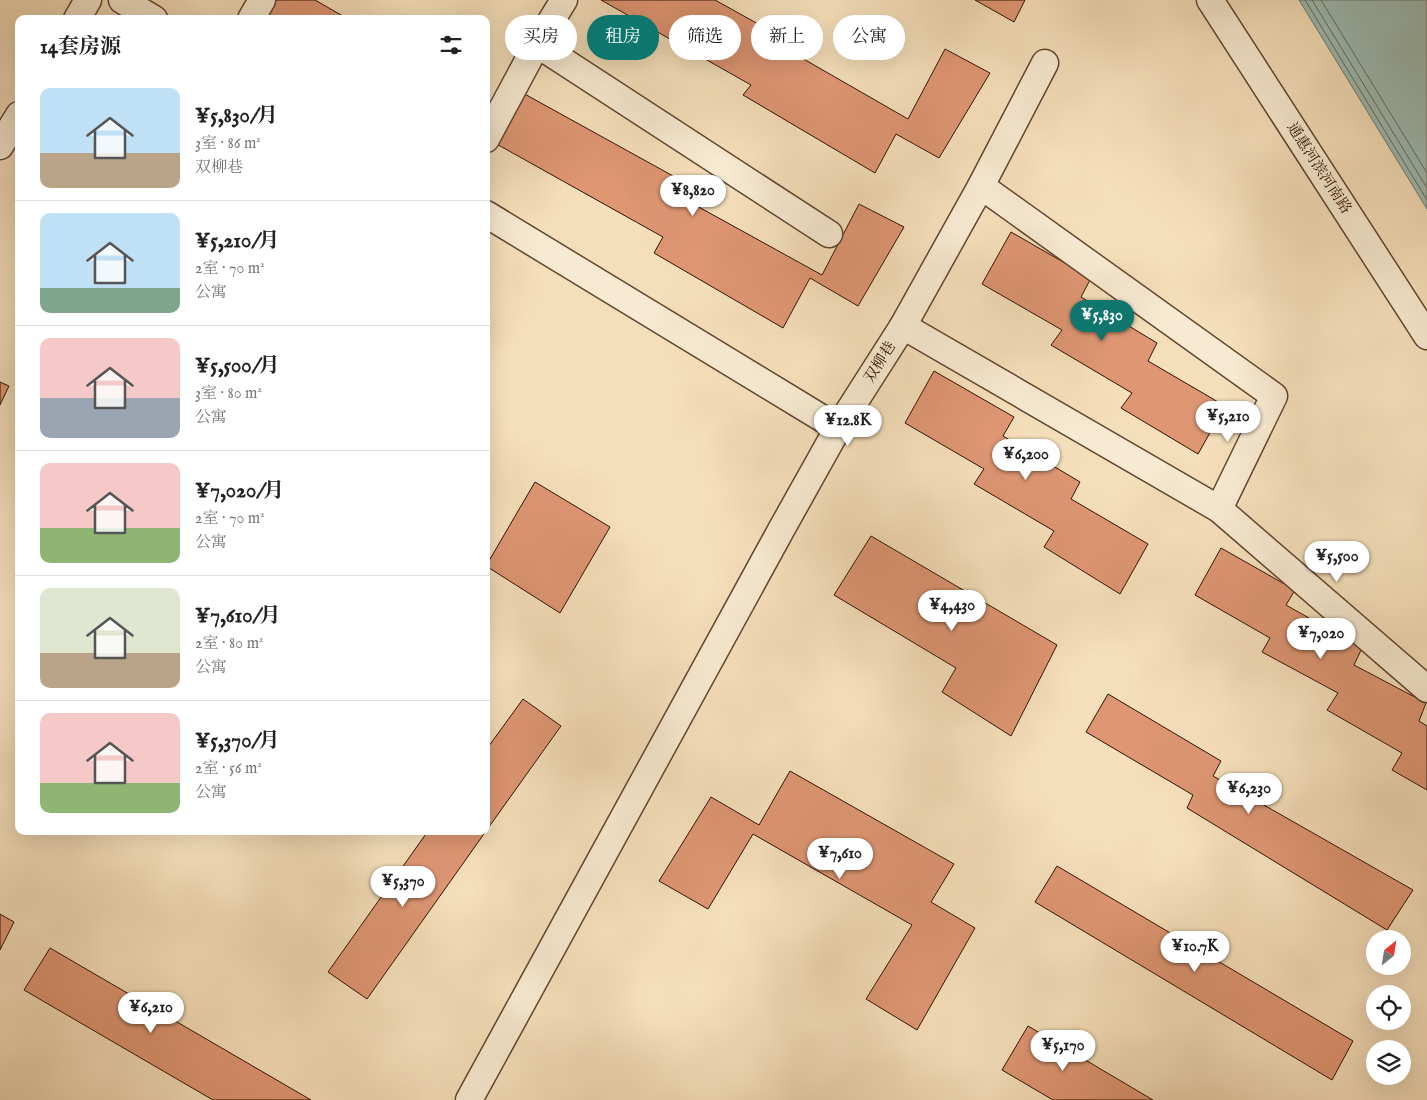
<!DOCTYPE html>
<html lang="zh">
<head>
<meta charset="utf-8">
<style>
  :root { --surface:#fff; --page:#f6f6f6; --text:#222; --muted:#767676; --line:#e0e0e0; --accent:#0f766e }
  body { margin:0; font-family:"IM FELL English","Noto Serif SC",serif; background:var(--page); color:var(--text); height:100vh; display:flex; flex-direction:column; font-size:19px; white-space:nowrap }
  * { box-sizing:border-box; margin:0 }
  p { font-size:16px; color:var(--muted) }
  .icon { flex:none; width:28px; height:28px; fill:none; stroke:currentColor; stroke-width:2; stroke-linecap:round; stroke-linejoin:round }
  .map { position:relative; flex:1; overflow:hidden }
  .drawer { position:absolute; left:15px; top:15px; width:475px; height:820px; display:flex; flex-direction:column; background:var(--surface); border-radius:10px; box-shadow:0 5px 20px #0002 }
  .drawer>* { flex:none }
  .guide { position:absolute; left:505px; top:15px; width:475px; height:45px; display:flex; gap:10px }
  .needle { width:32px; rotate:30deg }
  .buttons { position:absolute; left:1366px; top:930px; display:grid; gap:10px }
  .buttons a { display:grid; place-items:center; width:45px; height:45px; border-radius:50%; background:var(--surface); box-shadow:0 5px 20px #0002; font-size:25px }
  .price { position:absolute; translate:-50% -42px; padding:0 11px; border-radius:18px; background:#fff; color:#222; font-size:16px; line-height:32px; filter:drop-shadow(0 1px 2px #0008) }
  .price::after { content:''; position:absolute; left:50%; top:30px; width:15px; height:11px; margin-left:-8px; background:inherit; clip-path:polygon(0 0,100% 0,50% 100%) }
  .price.active { background:var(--accent); color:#fff }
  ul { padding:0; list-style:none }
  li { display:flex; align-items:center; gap:15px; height:125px; padding:0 25px }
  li+li { border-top:1px solid var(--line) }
  li span { display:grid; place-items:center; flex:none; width:140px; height:100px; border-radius:10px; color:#555 }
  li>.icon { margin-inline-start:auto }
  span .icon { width:60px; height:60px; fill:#fffc; stroke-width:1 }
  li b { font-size:21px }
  h2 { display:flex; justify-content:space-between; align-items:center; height:60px; padding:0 25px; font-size:21px }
  .tag { padding:0 18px; border-radius:22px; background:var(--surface); box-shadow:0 5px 20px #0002; font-size:18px; line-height:45px }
  .tag.active { background:var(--accent); color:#fff }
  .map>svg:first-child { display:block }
  .water { fill:#9cbcb3; stroke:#71786c }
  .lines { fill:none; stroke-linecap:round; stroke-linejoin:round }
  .shore { stroke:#66675a; stroke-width:1 }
  .building { fill:#de9673; stroke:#301202 }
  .minor-casing { stroke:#614530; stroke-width:29 }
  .minor { stroke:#f8ead2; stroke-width:26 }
  .labels { text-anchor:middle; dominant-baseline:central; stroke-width:5; stroke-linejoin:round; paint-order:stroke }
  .street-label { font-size:15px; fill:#301202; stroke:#f8ead2 }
</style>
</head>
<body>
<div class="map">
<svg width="1427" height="1100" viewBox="0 0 1427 1100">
  <rect width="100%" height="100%" fill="#f5dfba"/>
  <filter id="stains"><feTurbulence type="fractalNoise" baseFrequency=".004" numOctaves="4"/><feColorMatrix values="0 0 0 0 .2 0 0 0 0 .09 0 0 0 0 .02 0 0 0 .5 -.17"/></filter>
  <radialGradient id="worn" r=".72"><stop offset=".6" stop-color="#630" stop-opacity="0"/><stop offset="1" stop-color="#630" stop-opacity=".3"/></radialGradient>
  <polygon class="water" points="1299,0 1427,0 1427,209"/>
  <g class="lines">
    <g class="shore">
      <polyline points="1305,0 1427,200"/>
      <polyline points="1312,0 1427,188"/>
      <polyline points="1321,0 1427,173"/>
    </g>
  </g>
  <g class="building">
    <polygon points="272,0 315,0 348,19 261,19"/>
    <polygon points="601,0 715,0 778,35 774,42 908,119 945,49 990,73 939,158 896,134 875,173 743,95 751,85"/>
    <polygon points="975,0 1025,0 1014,22"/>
    <polygon points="521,92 693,187 686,200 822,275 859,204 904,227 858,306 810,278 783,328 654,253 663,237 493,142"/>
    <polygon points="1011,232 1091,278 1081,297 1157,343 1148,361 1225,406 1198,454 1121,408 1132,393 1051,345 1062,330 982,284"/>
    <polygon points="934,371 1014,417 1003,436 1080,482 1071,499 1148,544 1120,594 1044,547 1054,531 974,484 984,469 905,423"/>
    <polygon points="0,382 9,386 0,405"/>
    <polygon points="535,482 610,527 560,613 486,566"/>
    <polygon points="871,536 1057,645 1011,736 942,692 956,668 834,595"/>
    <polygon points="1221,548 1295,590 1286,605 1362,648 1354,665 1426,703 1419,721 1427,726 1427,790 1392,770 1402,753 1327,710 1338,693 1262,652 1270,638 1195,595"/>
    <polygon points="1108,694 1221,761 1213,776 1413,890 1387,930 1187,808 1193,795 1086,732"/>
    <polygon points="523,699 561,726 486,831 486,750"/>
    <polygon points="790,771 954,864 931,902 975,928 917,1030 866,999 912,925 753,834 708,909 659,881 711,797 759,825"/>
    <polygon points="428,831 486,831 367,999 328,972"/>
    <polygon points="1057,866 1353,1041 1332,1080 1035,902"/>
    <polygon points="0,914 14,922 0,950"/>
    <polygon points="50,948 311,1100 213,1100 24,990"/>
    <polygon points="1028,1026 1153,1100 1053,1100 1002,1070"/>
  </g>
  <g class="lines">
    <defs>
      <g id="minor">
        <polyline points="122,0 154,19"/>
        <polyline points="1210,0 1427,336"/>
        <polyline points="77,19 88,0"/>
        <polyline points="251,19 262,0"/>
        <polyline points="537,44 564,0"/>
        <polyline points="486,139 537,44 829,234"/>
        <polyline points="0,146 19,115"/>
        <polyline points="981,186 1274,396 1219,509"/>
        <polyline points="486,214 838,428 903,326 981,186 1045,63"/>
        <polyline points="903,326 1219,509 1427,689"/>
        <polyline points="469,1100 781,530 838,428"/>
      </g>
    </defs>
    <use href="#minor" class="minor-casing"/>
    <use href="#minor" class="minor"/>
  </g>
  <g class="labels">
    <g class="street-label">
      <text transform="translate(1319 168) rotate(57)">通惠河滨河南路</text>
      <text transform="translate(880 362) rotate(-58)">双柳巷</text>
    </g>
  </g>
  <rect width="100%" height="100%" filter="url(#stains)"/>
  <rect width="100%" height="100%" fill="url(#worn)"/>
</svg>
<div class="buttons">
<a><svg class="needle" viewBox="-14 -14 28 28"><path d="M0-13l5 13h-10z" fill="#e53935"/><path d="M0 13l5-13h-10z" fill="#767676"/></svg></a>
<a><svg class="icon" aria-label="locate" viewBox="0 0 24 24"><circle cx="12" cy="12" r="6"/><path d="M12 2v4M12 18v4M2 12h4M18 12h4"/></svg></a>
<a><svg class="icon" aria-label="layers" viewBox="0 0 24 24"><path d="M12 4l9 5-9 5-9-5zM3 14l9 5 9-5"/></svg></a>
</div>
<b class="price" style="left:693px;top:217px">¥8,820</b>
<b class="price active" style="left:1102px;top:342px">¥5,830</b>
<b class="price" style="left:1228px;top:443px">¥5,210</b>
<b class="price" style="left:848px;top:447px">¥12.8K</b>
<b class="price" style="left:1026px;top:481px">¥6,200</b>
<b class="price" style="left:1337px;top:583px">¥5,500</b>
<b class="price" style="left:952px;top:632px">¥4,430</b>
<b class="price" style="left:1321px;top:660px">¥7,020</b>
<b class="price" style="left:1249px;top:815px">¥6,230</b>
<b class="price" style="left:840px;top:880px">¥7,610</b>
<b class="price" style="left:403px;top:908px">¥5,370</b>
<b class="price" style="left:1195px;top:973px">¥10.7K</b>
<b class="price" style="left:151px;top:1034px">¥6,210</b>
<b class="price" style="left:1063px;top:1072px">¥5,170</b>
<div class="guide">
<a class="tag">买房</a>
<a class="tag active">租房</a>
<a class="tag">筛选</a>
<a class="tag">新上</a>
<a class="tag">公寓</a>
</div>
<section class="drawer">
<h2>14套房源<svg class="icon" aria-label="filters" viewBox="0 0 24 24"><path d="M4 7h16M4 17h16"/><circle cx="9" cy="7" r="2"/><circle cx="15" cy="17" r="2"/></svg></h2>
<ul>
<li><span style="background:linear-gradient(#bfe0f5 65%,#b9a48a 0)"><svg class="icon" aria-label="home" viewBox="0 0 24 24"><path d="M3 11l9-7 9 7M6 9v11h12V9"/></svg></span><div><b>¥5,830/月</b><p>3室 · 86 m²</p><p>双柳巷</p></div></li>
<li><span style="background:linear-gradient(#bfe0f5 75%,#7fa58c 0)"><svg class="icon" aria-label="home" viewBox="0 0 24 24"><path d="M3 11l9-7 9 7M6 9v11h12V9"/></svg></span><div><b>¥5,210/月</b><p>2室 · 70 m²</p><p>公寓</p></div></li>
<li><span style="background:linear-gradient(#f6c9c9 60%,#9aa5b1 0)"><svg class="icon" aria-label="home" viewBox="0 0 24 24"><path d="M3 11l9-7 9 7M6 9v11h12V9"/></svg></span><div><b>¥5,500/月</b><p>3室 · 80 m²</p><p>公寓</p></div></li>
<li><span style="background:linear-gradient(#f6c9c9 65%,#8fb573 0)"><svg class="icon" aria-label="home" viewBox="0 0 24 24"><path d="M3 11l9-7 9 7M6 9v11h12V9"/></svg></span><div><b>¥7,020/月</b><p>2室 · 70 m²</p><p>公寓</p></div></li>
<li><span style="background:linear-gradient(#dfe7d0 65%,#b9a48a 0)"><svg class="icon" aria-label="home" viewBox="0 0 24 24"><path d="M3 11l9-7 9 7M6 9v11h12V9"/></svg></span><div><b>¥7,610/月</b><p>2室 · 80 m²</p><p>公寓</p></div></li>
<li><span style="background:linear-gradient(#f6c9c9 70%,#8fb573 0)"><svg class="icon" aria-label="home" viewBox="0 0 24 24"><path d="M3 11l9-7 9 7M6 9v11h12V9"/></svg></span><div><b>¥5,370/月</b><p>2室 · 56 m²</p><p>公寓</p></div></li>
</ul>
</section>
</div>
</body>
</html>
